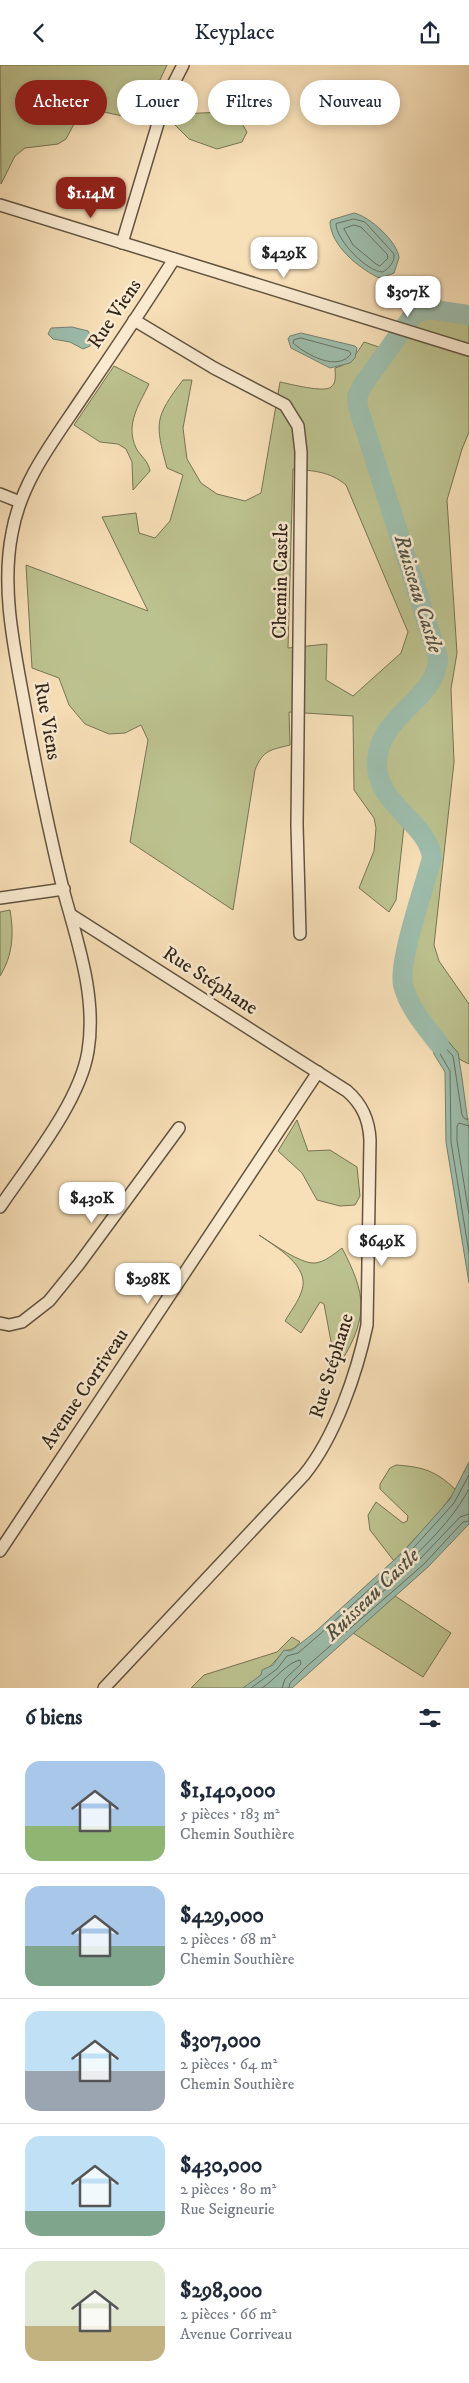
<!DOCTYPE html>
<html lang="fr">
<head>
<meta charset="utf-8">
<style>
  :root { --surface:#fff; --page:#f6f6f7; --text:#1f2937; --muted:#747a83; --line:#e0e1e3; --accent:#8f2418 }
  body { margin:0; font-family:"IM FELL DW Pica",serif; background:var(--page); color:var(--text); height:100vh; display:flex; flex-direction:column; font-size:19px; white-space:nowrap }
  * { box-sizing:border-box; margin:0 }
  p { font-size:16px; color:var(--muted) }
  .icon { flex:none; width:28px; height:28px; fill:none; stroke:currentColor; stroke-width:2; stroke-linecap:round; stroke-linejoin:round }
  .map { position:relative; height:1623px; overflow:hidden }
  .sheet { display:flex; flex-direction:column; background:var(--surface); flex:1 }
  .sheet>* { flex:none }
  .banner { position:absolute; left:15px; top:15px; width:440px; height:45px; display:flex; gap:10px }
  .price { position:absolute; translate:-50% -42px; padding:0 11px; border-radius:10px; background:#fff; color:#222; font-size:16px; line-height:32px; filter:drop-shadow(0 1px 2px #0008) }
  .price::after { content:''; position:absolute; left:50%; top:30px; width:15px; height:11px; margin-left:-8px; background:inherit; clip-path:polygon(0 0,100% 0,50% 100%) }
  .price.on { background:var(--accent); color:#fff }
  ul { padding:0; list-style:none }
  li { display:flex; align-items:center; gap:15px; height:125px; padding:0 25px }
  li+li { border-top:1px solid var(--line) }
  li span { display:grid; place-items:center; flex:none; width:140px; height:100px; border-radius:15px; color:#555 }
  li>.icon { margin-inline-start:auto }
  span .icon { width:60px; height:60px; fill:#fffc; stroke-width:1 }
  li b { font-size:21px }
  h2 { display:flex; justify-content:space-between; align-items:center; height:60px; padding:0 25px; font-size:21px }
  .pill { padding:0 18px; border-radius:22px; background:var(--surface); box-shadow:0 2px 8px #0003; font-size:18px; line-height:45px }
  .pill.on { background:var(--accent); color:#fff }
  header { display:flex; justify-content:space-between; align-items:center; height:65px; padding:0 25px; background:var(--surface); font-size:22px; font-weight:600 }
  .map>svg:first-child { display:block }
  .green { fill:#bcc28f; stroke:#767454; fill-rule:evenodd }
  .water { fill:#9dbdac; stroke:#728172 }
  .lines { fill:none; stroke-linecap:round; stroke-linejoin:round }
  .shore { stroke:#677263; stroke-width:1 }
  .stream { stroke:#728172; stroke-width:3 }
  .river { stroke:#9dbdac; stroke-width:20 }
  .minor-casing { stroke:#625441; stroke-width:14 }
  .minor { stroke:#faead0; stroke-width:11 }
  .labels { text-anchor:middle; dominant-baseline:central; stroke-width:5; stroke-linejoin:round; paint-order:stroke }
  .street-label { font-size:20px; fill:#31261a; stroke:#faead0 }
  .water-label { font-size:21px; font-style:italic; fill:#515346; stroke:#faead0 }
</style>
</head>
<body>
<header><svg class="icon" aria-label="back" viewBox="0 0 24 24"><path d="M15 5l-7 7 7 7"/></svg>Keyplace<svg class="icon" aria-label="share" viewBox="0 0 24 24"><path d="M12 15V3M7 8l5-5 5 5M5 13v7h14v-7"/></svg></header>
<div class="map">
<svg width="469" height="1623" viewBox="0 0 469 1623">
  <rect width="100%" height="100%" fill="#f7dfb7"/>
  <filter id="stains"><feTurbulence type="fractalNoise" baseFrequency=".004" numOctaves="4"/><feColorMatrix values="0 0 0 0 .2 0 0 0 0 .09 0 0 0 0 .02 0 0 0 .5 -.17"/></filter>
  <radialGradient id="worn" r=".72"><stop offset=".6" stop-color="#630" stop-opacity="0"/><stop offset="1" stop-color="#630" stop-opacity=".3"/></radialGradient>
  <g class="green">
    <polygon points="0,0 167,0 141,55 90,44 81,46 66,74 58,79 25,83 15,91 1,119"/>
    <polygon points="223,47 241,57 247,67 242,77 217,84 189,74 175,60 179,49"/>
    <path d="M428,244L469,250V367L462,384L447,435L457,588L451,624L454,697L434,880L439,896L469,939V999L459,994L458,988L432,957L422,958C414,948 406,933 403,920C398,897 425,820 432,793L431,780L405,752L396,835L389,847L359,823L374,786L376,763L374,753L354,725L353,651L289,647L290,680C270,685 263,685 255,705L233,845L130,777L148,675L141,660L125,668L109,669L85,659L69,640L59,613L32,603L26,500L148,546L102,452L136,448L139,468L155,473L170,456L183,410L167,403C155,358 154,353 183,315H192L183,363L187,394L201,418L217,429L245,436L261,428L280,317C290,319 324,328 331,322C337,318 335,308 335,303C351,299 356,289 364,277L388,285L414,249ZM293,404C314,406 329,406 346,420L408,567L401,588L353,631L326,615L327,579L288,583Z"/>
    <path d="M114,301L149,319C139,340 125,359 136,383C141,392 148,395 150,406L133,425L132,397L126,384L118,379L100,377L74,360Z"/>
    <path d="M10,845C14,869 13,890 0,911V847Z"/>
    <polygon points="297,1055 308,1086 330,1085 357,1102 360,1131 355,1140 340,1141 317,1135 302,1108 278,1086"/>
    <path d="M259,1170C272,1178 300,1199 315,1198C325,1197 334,1189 342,1183C366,1229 369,1251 341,1297L335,1298L324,1239L320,1237L301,1268L285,1256C290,1247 299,1236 302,1225C310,1201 276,1182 259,1170Z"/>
    <path d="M396,1400C424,1402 436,1406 456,1425L437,1450L394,1496L370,1465L368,1450L376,1437L403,1458L407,1456L408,1451L380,1424V1419L390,1403Z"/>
    <polygon points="395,1531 451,1568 423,1612 353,1568"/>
    <path d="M292,1572L300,1577C292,1588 286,1583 282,1588C275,1597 253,1620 242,1623C229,1623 205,1623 191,1623L204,1610L277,1587Z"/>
  </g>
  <g class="water">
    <path d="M354,148C369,151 398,177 399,193L394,208L381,213L377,212C358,202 331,181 330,157L331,155Z"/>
    <polygon points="72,262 88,266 92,273 90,281 83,284 70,277 53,274 48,269 51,263"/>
    <polygon points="301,268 355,281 357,283 355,293 350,298 330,303 291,283 288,274 290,271"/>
    <polygon points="432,957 458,988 462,1013 469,1065 469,1218 446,1077 445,1007 434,989 432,980 420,967 422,958"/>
    <polygon points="469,1397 469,1459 428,1502 292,1623 243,1623 261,1610 262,1605 273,1600 284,1585 291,1586 315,1567 404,1486 450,1434"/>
  </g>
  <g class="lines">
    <g class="shore">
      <path d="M354,154L365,157L394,189C395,197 389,203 383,207C367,207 336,175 336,159Z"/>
      <polygon points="354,160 361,162 387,189 388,193 380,201 376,199 353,180 344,164"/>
      <path d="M301,273L349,286L351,289C337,307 307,290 293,278L294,275Z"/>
      <polyline points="469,1054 465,1054 462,1050 453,991 438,975 439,987 450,1006 451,1077 469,1188"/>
      <polyline points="469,1061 459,1058 457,1061 457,1076 469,1149"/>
      <path d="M469,1424C446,1467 402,1502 367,1534V1538H370L420,1494L460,1452L469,1449"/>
      <polyline points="251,1623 277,1604 287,1591 298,1588 319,1570 407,1490 454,1438 469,1410"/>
      <path d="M262,1623C275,1615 286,1598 300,1595L301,1599L285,1614L282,1623"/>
      <polyline points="289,1623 290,1618 306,1602 424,1499 463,1457 469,1456"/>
    </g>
    <polyline class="stream" points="403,227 413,252"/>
    <path class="river" d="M439,979C425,961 409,943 403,920C398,896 425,820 432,793C428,757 375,739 377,697C379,648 438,635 438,592L358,342L357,332L362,321L414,249L428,244L469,250"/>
    <defs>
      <g id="minor">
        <polyline points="0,140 469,285"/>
        <polyline points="122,178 165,35 183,0"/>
        <polyline points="134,255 214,303 285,340 298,361 301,387 297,760 300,869"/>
        <polyline points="0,429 20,437"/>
        <polyline points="0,833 64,824"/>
        <path d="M71,850L347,1026C362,1039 369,1054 370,1075L367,1260C357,1308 335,1372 304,1410L104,1623"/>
        <path d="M0,1142C29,1099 80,1037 88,986C97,931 77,876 63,824C48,762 35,699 24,637C14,582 1,523 12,468C21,417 52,378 80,336C112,289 144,242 174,194"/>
        <polyline points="0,1258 9,1260 22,1257 49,1236 79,1199 179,1063"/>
        <polyline points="0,1486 318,1007"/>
      </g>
    </defs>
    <use href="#minor" class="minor-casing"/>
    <use href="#minor" class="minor"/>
  </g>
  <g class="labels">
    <g class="street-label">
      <text transform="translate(115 249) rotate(-56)">Rue Viens</text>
      <text transform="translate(281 516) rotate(-89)">Chemin Castle</text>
      <text transform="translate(47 656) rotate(80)">Rue Viens</text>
      <text transform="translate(210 916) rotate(33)">Rue Stéphane</text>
      <text transform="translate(332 1301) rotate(-73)">Rue Stéphane</text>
      <text transform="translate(85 1324) rotate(-56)">Avenue Corriveau</text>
    </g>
    <g class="water-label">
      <text transform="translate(418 529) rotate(73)">Ruisseau Castle</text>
      <text transform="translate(372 1530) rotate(-44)">Ruisseau Castle</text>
    </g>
  </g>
  <rect width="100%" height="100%" filter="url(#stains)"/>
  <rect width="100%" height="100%" fill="url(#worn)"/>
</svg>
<b class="price on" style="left:91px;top:154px">$1.14M</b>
<b class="price" style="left:284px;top:214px">$429K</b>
<b class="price" style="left:408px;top:253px">$307K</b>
<b class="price" style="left:92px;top:1159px">$430K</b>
<b class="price" style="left:382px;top:1202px">$649K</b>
<b class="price" style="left:148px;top:1240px">$298K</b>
<div class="banner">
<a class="pill on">Acheter</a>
<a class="pill">Louer</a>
<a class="pill">Filtres</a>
<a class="pill">Nouveau</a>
</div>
</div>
<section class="sheet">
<h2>6 biens<svg class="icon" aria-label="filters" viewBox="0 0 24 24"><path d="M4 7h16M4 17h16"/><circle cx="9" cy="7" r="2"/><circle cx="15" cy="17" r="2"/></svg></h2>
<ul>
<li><span style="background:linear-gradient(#a9c7e8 65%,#8fb573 0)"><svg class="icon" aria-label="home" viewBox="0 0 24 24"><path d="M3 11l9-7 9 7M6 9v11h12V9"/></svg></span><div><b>$1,140,000</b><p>5 pièces · 183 m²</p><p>Chemin Southière</p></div></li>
<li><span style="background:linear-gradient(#a9c7e8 60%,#7fa58c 0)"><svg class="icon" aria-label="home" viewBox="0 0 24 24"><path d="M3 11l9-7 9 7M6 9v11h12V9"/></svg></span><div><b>$429,000</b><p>2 pièces · 68 m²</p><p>Chemin Southière</p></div></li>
<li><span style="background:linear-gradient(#bfe0f5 60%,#9aa5b1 0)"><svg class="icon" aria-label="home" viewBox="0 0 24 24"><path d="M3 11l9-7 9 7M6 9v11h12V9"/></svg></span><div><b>$307,000</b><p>2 pièces · 64 m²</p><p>Chemin Southière</p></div></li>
<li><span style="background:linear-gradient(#bfe0f5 75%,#7fa58c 0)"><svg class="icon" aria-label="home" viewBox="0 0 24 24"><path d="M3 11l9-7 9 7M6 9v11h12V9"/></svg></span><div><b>$430,000</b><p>2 pièces · 80 m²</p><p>Rue Seigneurie</p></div></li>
<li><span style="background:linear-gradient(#dfe7d0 65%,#c2b280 0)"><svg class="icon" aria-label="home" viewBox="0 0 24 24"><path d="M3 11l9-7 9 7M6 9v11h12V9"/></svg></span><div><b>$298,000</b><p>2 pièces · 66 m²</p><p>Avenue Corriveau</p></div></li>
</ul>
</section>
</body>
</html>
